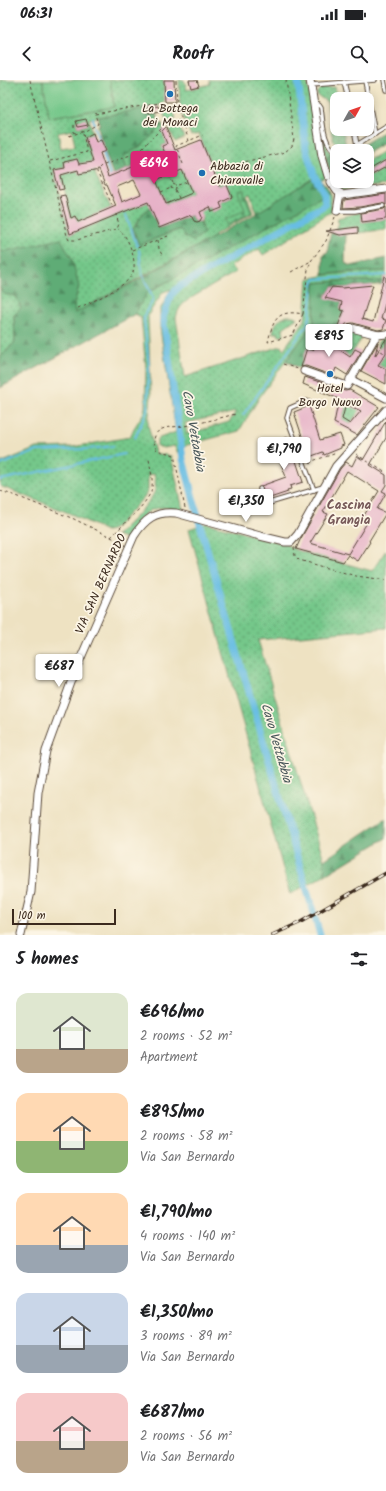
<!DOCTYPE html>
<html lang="en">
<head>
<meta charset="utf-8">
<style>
  :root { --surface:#fff; --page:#f6f6f6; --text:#202124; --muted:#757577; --accent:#db2777 }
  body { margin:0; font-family:Kalam,sans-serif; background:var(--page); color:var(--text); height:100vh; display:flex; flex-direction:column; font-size:15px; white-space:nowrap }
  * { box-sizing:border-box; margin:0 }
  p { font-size:13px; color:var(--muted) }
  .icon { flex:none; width:22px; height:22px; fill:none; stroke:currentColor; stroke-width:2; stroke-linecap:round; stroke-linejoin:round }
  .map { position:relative; height:855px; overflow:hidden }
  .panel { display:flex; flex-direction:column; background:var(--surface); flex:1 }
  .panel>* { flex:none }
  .needle { width:26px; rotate:50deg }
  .controls { position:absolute; left:330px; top:12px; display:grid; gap:8px }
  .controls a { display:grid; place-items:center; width:44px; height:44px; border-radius:8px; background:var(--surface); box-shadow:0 2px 10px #0003; font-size:20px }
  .scale { position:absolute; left:12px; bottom:10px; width:104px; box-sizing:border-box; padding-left:4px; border:2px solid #3b2a1e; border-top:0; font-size:11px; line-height:14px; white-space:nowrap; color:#3b2a1e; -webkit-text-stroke:3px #fcf5e5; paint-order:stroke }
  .price { position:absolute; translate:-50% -34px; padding:0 9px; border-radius:4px; background:#fff; color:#222; font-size:13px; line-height:26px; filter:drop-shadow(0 1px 2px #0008) }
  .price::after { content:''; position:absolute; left:50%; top:24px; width:12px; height:9px; margin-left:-6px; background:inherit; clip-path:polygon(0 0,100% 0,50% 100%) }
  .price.selected { background:var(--accent); color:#fff }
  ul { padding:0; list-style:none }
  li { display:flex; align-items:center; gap:12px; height:100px; padding:0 16px }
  li span { display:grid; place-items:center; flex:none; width:112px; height:80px; border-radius:12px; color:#555 }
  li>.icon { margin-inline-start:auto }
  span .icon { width:48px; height:48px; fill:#fffc; stroke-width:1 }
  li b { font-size:17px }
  h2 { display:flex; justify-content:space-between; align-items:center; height:48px; padding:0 16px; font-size:17px }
  .status { display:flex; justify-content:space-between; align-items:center; height:28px; padding:0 20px; background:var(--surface); direction:ltr }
  .status svg { height:11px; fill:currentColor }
  header { display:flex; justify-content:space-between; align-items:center; height:52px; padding:0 16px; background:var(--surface); font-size:18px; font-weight:700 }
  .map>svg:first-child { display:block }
  .green { fill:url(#green-dots); stroke:#587854; fill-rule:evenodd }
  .forest { fill:url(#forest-firs); stroke:#4d6b4a }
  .cemetery { fill:url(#cemetery-stones); stroke:#587854 }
  .pitch { fill:#74c78a; stroke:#587854 }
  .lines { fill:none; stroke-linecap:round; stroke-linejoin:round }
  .stream { stroke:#67bde3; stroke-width:2 }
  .canal { stroke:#67bde3; stroke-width:7 }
  .building { fill:#e6b1c7; fill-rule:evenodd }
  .lane-casing { stroke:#564637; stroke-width:5.5 }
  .street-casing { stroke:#564637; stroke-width:9 }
  .path { stroke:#564637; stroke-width:1; stroke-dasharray:3 3; stroke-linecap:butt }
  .lane { stroke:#fff; stroke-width:3.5 }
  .street { stroke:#fff; stroke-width:7 }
  .rail-casing { stroke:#3b2a1e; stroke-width:3.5 }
  .rail { stroke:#fcf5e5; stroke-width:2; stroke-dasharray:6; stroke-linecap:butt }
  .poi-dot { fill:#1f6fb2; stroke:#fcf5e5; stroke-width:1.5 }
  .labels { text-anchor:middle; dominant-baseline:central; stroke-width:3.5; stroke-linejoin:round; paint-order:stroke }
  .poi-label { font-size:12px; fill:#3b2a1e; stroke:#fcf5e5 }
  .street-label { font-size:12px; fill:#3b2a1e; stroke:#fcf5e5 }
  .water-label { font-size:13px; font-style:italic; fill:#485659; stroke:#fcf5e5 }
  .neighbourhood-label { font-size:13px; font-weight:bold; fill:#775959; stroke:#fcf5e5 }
</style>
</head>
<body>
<div class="status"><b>06:31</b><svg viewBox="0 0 49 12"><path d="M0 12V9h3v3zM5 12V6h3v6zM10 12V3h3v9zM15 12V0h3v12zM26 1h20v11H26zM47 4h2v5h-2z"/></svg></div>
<header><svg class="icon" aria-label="back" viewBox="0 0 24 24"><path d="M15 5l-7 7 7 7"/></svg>Roofr<svg class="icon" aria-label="search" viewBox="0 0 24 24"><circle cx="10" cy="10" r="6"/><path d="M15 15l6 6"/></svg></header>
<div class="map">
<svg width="386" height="855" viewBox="0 0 386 855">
  <defs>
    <pattern id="green-dots" width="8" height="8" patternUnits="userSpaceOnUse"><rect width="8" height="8" fill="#74c78a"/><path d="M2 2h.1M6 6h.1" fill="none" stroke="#60a270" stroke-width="1.8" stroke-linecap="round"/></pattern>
    <pattern id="forest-firs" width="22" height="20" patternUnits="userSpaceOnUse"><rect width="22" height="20" fill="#5fac76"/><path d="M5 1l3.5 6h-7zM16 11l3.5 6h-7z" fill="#508c60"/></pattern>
    <pattern id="cemetery-stones" width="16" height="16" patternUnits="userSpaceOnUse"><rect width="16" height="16" fill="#74c78a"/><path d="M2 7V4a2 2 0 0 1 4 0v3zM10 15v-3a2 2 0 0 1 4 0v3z" fill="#60a270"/></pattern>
  </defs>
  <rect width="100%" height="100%" fill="#fcf5e5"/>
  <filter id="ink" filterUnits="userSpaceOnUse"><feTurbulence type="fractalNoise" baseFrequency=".025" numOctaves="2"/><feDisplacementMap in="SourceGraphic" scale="8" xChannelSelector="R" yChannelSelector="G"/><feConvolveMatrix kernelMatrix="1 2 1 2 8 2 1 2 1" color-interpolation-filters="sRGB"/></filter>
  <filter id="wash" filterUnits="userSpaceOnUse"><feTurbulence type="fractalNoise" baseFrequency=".012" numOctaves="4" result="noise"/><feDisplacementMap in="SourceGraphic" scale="16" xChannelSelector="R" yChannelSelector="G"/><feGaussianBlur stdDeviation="0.9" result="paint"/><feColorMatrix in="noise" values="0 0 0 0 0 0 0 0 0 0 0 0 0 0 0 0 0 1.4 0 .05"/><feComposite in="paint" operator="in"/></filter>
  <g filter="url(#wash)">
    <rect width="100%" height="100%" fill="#eee2c2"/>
    <g class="green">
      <path d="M0,0H43L49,37L114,27L110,0H164L165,22L158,26L89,39L93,53L85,57L88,67L90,66L96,96L111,128L78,142L75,136L71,138L61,95L78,90L79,94L90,92L79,84L77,79L64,82L65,88L54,90L70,154L148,122L151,128L143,133L133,149L139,165L181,149L204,153C200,145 203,139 200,132L210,127L212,132L222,128L220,123L232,117L226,103L219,106L199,54L191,56L180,28L179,0H184L187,10L210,4L209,0H307L326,97L319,100L315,97L257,133L250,114L247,115L253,133L214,155V157L75,233L74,224L79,206L0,172ZM86,40L88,45L78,47L76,41ZM72,50L75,66L61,68L58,53Z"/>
      <polygon points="335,7 337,19 337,49 343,49 346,67 339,66 333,61 327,22 317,15 317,12 321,8"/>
      <polygon points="173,29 176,39 167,42 163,32"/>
      <polygon points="318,29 319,29 324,57 328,69 331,73 326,80"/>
      <polygon points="178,43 184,58 175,62 169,47"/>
      <polygon points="163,45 167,64 162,66 164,70 174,67 177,74 146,87 144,82 127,89 122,77 144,64"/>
      <polygon points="386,70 386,80 369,90 372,95 386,87 386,105 341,110 335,100 337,98 337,101 367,101 367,81"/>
      <polygon points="182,90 192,113 166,124 156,100"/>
      <path d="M330,112L332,131L263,175L259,169L230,186L236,192L191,218C182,224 178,228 176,238L185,297L281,266L283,270L305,240L308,199C333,192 360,192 386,191V201H338L315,203L314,242L261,315L239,351L187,365L178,373L174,366L164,368L157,366V359L176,352L160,248V230L171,209L163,212L148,235L151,317L148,345L155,373L171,376L183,430C176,429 167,427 160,428C143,429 134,446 127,460L116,456C126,446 152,422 155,410C156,405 155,399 154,394L148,395V410L145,416L115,448L111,450L106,451L69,433L0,406V383L37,368L72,367L130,357L134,348L143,334L145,327L146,289L141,237L135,234L146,213ZM236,332L229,342L187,354L185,343Z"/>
      <polygon points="361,132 362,142 386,139 386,149 359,153 358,147 340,149 337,148 339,142 337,141 338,138"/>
      <polygon points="0,207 3,214 16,216 21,228 14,235 15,262 0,278"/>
      <path d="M287,236H294L297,238L283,248L284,256H279L277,252L273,254C274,244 277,240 287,236Z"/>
      <polygon points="337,248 344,248 364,254 350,277 329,263 319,273 330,256 324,252"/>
      <polygon points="386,257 386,289 378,285 385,275 378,272 380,268 376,265 381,259"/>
      <polygon points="347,324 360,330 350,344 342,339"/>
      <polygon points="207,443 285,464 296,470 372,491 386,470 386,548 258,560 324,780 325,795 290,814 189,449"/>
    </g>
    <g class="forest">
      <polygon points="147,28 149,33 155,31 160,44 162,43 163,45 144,64 123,77 127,89 113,95 101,60 98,45 100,44 98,37"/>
      <polygon points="386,50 386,62 367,73 367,71 353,71"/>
      <polygon points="331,73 337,77 337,90 331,94 326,80"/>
      <polygon points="315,97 326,105 330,112 147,213 135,234 0,308 0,278 15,262 14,235 21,228 16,216 3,214 0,207 0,172 61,159 72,179 79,206 74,224 75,233 136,201 255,134"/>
      <path d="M151,128L159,148L191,135L194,141L197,142L200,141L204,153L193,161L185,157L180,149L139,165L133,149C142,140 137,135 151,128Z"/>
      <polygon points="337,148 340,149 341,155 346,155 345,183 351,186 386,178 386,191 347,192 323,195 323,174 328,172 328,166 331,153 335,154"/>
      <polygon points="338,201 386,201 386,204 342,208 332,207 325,217 342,222 340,229 344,231 337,248 324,252 313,270 307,269 301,289 286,281 314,242 315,203"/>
      <polygon points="386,738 386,758 325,795 324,780"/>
    </g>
    <polygon class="cemetery" points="243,109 251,133 228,145 225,140 245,130 238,112"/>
    <polygon class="pitch" points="43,0 110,0 114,27 49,37"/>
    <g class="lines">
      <g class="stream">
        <polyline points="93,38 94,44"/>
        <polyline points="95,47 99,61"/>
        <polyline points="103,72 110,96"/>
        <polyline points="126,135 137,166"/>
        <polyline points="243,335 307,245 310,237 313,202 316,199 386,195"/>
        <polyline points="135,358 147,331 149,286 144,239 145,233 152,222 153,218 142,194 139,170"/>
        <polyline points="0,385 37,371 89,369 114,366"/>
        <polyline points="0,400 124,374"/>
      </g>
      <polyline class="canal" points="298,0 306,70 315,97 324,113 325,125 180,206 171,215 163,237 183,379 201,448 320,855"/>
    </g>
    <g id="blocks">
      <g class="building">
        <polygon points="164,0 174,0 175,22 165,22"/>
        <polygon points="189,0 197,0 199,6 191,8"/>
        <polygon points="158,26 160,31 149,33 147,28"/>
        <polygon points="86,39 88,45 78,47 76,41"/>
        <path d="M166,47L175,70L201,60L219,106L226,103L232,117L220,123L222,128L212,132L210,127L200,132L202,137L200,141L197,142L194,141L191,135L159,148L148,122L70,154L60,116L65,115L71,138L75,136L78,142L116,126L107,105H105L99,90L79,94L78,90L61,95L64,109L59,110L54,90L65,88L64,82L77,79L79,84L93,82L85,57L93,53L96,62L101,60L106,71L100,73L108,97L145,82L146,87L167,78L162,66L167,64L162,51ZM182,90L192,113L166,124L156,100ZM134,100L141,114L122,122L117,107Z"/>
        <polygon points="386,80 386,87 372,95 369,90"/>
        <polygon points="386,114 386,125 382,123 360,127 343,128 344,120"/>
        <polygon points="386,127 386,139 362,142 361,133 384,129"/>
        <polygon points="358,147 358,153 340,155 326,151"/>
        <polygon points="384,196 386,197 386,224 385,224 381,239 386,240 383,249 378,250 353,243 346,244 344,248 337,248 344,231 340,230 342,222 325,218 332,207 342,208 373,205 362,239 373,242"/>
        <polygon points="324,252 329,255 327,261 350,277 355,269 361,272 347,295 336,288 333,296 306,286 301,287 307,268 313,270"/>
        <polygon points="386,259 386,273 378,285 386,289 386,304 361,291 378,262 375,276"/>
        <path d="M305,297L345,311L350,310L379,327L357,355L334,343L339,319L303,304ZM346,324L361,331L350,344L342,339Z"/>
        <polygon points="309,326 320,360 340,354 344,365 341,366 341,368 324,375 323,372 309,377 294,332"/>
        <path d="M386,341V358L370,385L386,395V405L382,411L386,413L377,429L386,433L369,461L370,462L358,481L348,475L343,482L296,469L300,460L340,389L346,382L352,386L357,376L363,380ZM347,391L379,411L363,437L368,441L348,474L310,463L328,434L323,432Z"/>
        <polygon points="288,357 303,402 290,406 291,409 287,410 288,412 270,418 270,416 265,417 261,406 286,397 273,362"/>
      </g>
    </g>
  </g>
  <g filter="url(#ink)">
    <use href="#blocks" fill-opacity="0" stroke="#564637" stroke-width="1"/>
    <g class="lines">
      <defs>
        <g id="lane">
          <polyline points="384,0 386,10"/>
          <polyline points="365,1 375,54"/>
          <polyline points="344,2 348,19"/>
          <polyline points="311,5 375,0"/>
          <path d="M314,23L319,25L321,28C323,43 323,65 337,73"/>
          <polyline points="354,49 357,65"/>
          <polyline points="347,71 386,47"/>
          <polyline points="337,131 355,131 383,126"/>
          <polyline points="313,323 306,321 290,328 287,338 314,410"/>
          <polyline points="260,409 263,421 266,424 323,407"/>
        </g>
        <g id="street">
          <polyline points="310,0 322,76 328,96"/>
          <polyline points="331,102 337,111 342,115 386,109"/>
          <polyline points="337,131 340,113"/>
          <polyline points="352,248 378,255 386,254"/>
          <polyline points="304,291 347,306 374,259 378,255"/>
          <polyline points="350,299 386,318"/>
          <path d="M21,855L31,812L38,713L46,671L76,589L134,456C145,439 155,431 176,433L260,456L285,462H291L298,454L336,386L386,330"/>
        </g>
      </defs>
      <use href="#lane" class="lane-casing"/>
      <use href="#street" class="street-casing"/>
      <g class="path">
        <polyline points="30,0 67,156 69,160 77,160 117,149 119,144 116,135"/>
        <polyline points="176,0 177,26 190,64"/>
        <polyline points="74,45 74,52 76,53"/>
        <polyline points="166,45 180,40"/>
        <polyline points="69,56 85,51 98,44 95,34 160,23 163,29 177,26"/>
        <polyline points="50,81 87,72 83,54 84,52"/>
        <polyline points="183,84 176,66 203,55"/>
        <polyline points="104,85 133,74 142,68 163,47"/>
        <polyline points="101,86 97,90 97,92 113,127"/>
        <polyline points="223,90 244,82 285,72 292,66 294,59 286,0"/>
        <polyline points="169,95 173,103"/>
        <polyline points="178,105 187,102"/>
        <polyline points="175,110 177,106 173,104 171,108 175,110 179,118"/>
        <polyline points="161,112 171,108"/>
        <polyline points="158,160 159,169 162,175"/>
        <polyline points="132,170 168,156"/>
        <polyline points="291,192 311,181"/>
        <path d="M78,228C91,222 124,208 131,196C136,189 134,180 132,172C129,163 126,155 118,149"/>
        <path d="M303,234L293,255L268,262C273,240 277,229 303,234L308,189L311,181L326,161L335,137"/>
        <polyline points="376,268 386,274"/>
        <polyline points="283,284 298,289"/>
        <polyline points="356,374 386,393"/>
        <polyline points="310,384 312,381 334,374 333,371"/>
        <polyline points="0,411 14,415 74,439 123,463"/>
        <path d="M185,428L174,375C168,372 162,373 156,369C153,363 153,354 160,350C167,346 177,347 184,346C202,343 219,338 236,334"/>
        <path d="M111,457C122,445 150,423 152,407C153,398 150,387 149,379"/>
        <polyline points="294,467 295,476 299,480 356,496 386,500"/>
      </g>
      <use href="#lane" class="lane"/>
      <use href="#street" class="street"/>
      <defs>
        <polyline id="rail" points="272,855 299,843 386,793"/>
      </defs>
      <use href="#rail" class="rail-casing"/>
      <use href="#rail" class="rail"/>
    </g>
  </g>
  <g class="poi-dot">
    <circle cx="170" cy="14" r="4"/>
    <circle cx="202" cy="93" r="4"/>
    <circle cx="330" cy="294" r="4"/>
  </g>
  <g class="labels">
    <g class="poi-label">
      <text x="170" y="28">La Bottega<tspan x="170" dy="14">dei Monaci</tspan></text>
      <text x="210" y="86" text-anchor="start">Abbazia di<tspan x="210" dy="14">Chiaravalle</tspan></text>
      <text x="330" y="308">Hotel<tspan x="330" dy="14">Borgo Nuovo</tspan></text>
    </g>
    <g class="street-label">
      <text transform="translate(101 504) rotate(-66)">VIA SAN BERNARDO</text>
    </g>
    <g class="water-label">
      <text transform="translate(193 351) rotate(80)">Cavo Vettabbia</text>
      <text transform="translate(276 663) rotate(74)">Cavo Vettabbia</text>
    </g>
    <g class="neighbourhood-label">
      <text x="349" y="425">Cascina<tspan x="349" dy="15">Grangia</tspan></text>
    </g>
  </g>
</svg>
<div class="controls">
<a><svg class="needle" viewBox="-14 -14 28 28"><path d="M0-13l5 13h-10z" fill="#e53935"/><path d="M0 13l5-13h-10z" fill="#757577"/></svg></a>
<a><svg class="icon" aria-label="layers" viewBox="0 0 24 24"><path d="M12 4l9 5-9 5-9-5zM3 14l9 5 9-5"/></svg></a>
</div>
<div class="scale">100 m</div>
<b class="price selected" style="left:154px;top:105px">€696</b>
<b class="price" style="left:329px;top:278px">€895</b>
<b class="price" style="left:284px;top:391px">€1,790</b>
<b class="price" style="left:246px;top:443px">€1,350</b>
<b class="price" style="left:59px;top:608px">€687</b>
</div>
<section class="panel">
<h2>5 homes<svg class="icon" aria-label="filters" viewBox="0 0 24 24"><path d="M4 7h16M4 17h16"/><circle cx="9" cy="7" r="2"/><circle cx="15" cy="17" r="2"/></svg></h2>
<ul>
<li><span style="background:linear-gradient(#dfe7d0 70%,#b9a48a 0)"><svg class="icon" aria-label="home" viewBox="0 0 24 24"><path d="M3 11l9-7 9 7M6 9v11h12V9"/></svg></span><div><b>€696/mo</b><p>2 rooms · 52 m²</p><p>Apartment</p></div></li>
<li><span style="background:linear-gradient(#ffd9b3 60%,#8fb573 0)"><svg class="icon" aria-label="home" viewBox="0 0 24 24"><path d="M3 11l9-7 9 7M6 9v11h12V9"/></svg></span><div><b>€895/mo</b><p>2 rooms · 58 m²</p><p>Via San Bernardo</p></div></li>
<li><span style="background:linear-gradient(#ffd9b3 65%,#9aa5b1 0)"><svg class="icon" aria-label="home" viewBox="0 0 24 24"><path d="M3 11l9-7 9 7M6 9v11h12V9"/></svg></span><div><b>€1,790/mo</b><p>4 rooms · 140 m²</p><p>Via San Bernardo</p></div></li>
<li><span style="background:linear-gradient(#c9d6e8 65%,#9aa5b1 0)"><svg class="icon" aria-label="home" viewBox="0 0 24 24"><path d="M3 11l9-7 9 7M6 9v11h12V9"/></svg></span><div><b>€1,350/mo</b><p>3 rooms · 89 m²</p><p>Via San Bernardo</p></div></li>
<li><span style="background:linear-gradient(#f6c9c9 60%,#b9a48a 0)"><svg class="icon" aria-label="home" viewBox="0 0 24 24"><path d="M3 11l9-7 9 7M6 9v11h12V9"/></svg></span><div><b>€687/mo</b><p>2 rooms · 56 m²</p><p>Via San Bernardo</p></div></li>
</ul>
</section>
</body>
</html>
